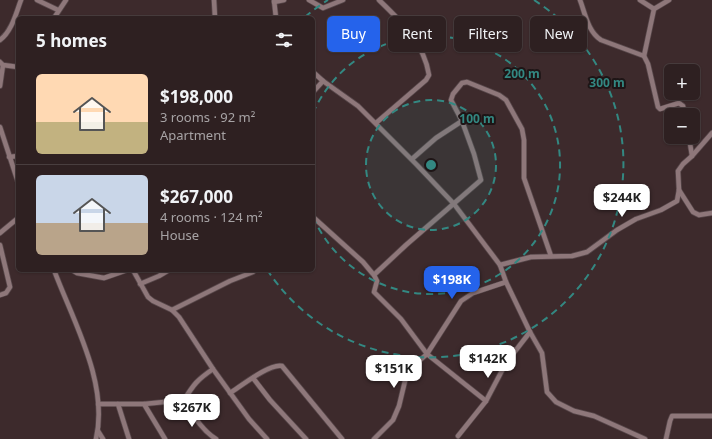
<!DOCTYPE html>
<html lang="en">
<head>
<meta charset="utf-8">
<style>
  :root { --surface:#2e2021; --page:#36282a; --text:#f1f3f6; --muted:#a7a3a5; --line:#493e3f; --accent:#2563eb }
  body { margin:0; font-family:"Noto Sans",sans-serif; background:var(--page); color:var(--text); height:100vh; display:flex; flex-direction:column; font-size:15px; white-space:nowrap }
  * { box-sizing:border-box; margin:0 }
  p { font-size:13px; color:var(--muted) }
  .icon { flex:none; width:22px; height:22px; fill:none; stroke:currentColor; stroke-width:2; stroke-linecap:round; stroke-linejoin:round }
  .map { position:relative; flex:1; overflow:hidden }
  .sheet { position:absolute; left:16px; top:16px; width:299px; height:256px; display:flex; flex-direction:column; background:var(--surface); border-radius:6px; box-shadow:0 1px 3px #0004,0 0 0 1px var(--line) }
  .sheet>* { flex:none }
  .banner { position:absolute; left:327px; top:16px; width:325px; height:36px; display:flex; gap:8px }
  .controls { position:absolute; left:664px; top:64px; display:grid; gap:8px }
  .controls a { display:grid; place-items:center; width:36px; height:36px; border-radius:6px; background:var(--surface); box-shadow:0 1px 3px #0004,0 0 0 1px var(--line); font-size:20px }
  .price { position:absolute; translate:-50% -34px; padding:0 9px; border-radius:8px; background:#fff; color:#222; font-size:13px; line-height:26px; filter:drop-shadow(0 1px 2px #0008) }
  .price::after { content:''; position:absolute; left:50%; top:24px; width:12px; height:9px; margin-left:-6px; background:inherit; clip-path:polygon(0 0,100% 0,50% 100%) }
  .price.current { background:var(--accent); color:#fff }
  ul { padding:0; list-style:none }
  li { display:flex; align-items:center; gap:12px; height:100px; padding:0 20px }
  li+li { border-top:1px solid var(--line) }
  li span { display:grid; place-items:center; flex:none; width:112px; height:80px; border-radius:6px; color:#555 }
  li>.icon { margin-inline-start:auto }
  span .icon { width:48px; height:48px; fill:#fffc; stroke-width:1 }
  li b { font-size:17px }
  h2 { display:flex; justify-content:space-between; align-items:center; height:48px; padding:0 20px; font-size:17px }
  .chip { padding:0 14px; border-radius:6px; background:var(--surface); box-shadow:0 1px 3px #0004,0 0 0 1px var(--line); font-size:14px; line-height:36px }
  .chip.current { background:var(--accent); color:#fff }
  .map>svg:first-child { display:block }
  .lines { fill:none; stroke-linecap:round; stroke-linejoin:round }
  .minor-casing { stroke:#57474a; stroke-width:6 }
  .minor { stroke:#8e777a; stroke-width:4.5 }
  .ring { fill:none; stroke:#338882; stroke-width:2; stroke-dasharray:7 5 }
  .centre { fill:#338882; stroke:#1e1516; stroke-width:2 }
  .ring-label { font-size:12px; text-anchor:middle; font-weight:bold; fill:#338882; stroke:#1e1516; stroke-width:4; stroke-linejoin:round; paint-order:stroke }
</style>
</head>
<body>
<div class="map">
<svg width="712" height="439" viewBox="0 0 712 439">
  <rect width="100%" height="100%" fill="#3d2a2c"/>
  <g class="lines">
    <defs>
      <g id="minor">
        <polyline points="37,0 58,10"/>
        <polyline points="214,0 215,18"/>
        <polyline points="274,0 276,18"/>
        <polyline points="309,0 323,8 343,0"/>
        <path d="M580,0C585,13 588,32 601,40L644,56"/>
        <polyline points="640,0 654,9"/>
        <polyline points="669,0 654,9 644,56 648,64 658,107 660,109 679,103 683,106 685,115"/>
        <polyline points="274,2 284,0"/>
        <polyline points="54,18 66,0"/>
        <path d="M0,40C12,31 16,13 21,0"/>
        <polyline points="0,62 3,65 18,67"/>
        <polyline points="313,72 323,81 358,106 417,165 454,204 500,265 506,282 530,332 542,353 547,392 556,402 574,411 594,416 645,439"/>
        <polyline points="0,86 3,65"/>
        <polyline points="313,92 323,81"/>
        <path d="M376,123L426,80L429,75C424,43 401,21 379,0"/>
        <polyline points="0,127 18,182"/>
        <polyline points="689,137 692,156"/>
        <polyline points="9,157 18,156"/>
        <polyline points="412,159 436,138 462,121"/>
        <polyline points="679,190 693,212 699,215 712,213"/>
        <polyline points="313,217 363,262 373,274 374,275 376,273 406,245 481,180 474,154 462,121 451,100 453,94 462,83 467,82 499,95 506,100 522,129 524,140 524,178 551,256"/>
        <polyline points="0,233 18,218"/>
        <polyline points="0,245 10,287 6,293 0,295"/>
        <polyline points="500,265 531,257 572,256 587,252 617,230 636,219 661,210 677,201 679,190 678,171 683,164 692,156 712,133"/>
        <path d="M54,270C73,321 109,383 96,439"/>
        <polyline points="72,270 77,273 104,278 127,270"/>
        <polyline points="133,270 148,297 153,301 172,310 179,317 213,369 249,419 267,439"/>
        <polyline points="374,275 377,281 374,292 401,319 427,354 486,401"/>
        <polyline points="140,284 159,276 169,270"/>
        <polyline points="172,310 230,281 253,272"/>
        <polyline points="253,378 270,400 306,439"/>
        <path d="M230,393C241,386 270,363 282,366L342,439"/>
        <path d="M184,400C193,414 201,430 216,439"/>
        <path d="M98,404H144L184,400C194,384 197,380 213,369"/>
        <polyline points="118,404 129,439"/>
        <polyline points="144,404 165,439"/>
        <polyline points="98,431 103,439"/>
        <polyline points="458,436 486,401 506,363 530,332"/>
        <polyline points="374,439 393,420 399,406 405,381 412,367 427,354 461,301 473,293 506,282"/>
        <polyline points="666,439 670,421 672,416 712,416"/>
      </g>
    </defs>
    <use href="#minor" class="minor-casing"/>
    <use href="#minor" class="minor"/>
  </g>
  <circle cx="431" cy="165" r="65" fill="#338882" fill-opacity=".12"/>
  <g class="ring">
    <circle cx="431" cy="165" r="65"/>
    <path d="M313 113A129 129 0 1 1 313 217"/>
    <path d="M305 17A194 194 0 0 1 328 0M534 0A194 194 0 1 1 268 271"/>
  </g>
  <circle cx="431" cy="165" r="6" class="centre"/>
  <g class="ring-label">
    <text x="522" y="78">200 m</text>
    <text x="607" y="87">300 m</text>
    <text x="477" y="123">100 m</text>
  </g>
</svg>
<div class="controls">
<a>+</a>
<a>−</a>
</div>
<b class="price" style="left:622px;top:218px">$244K</b>
<b class="price current" style="left:452px;top:300px">$198K</b>
<b class="price" style="left:488px;top:379px">$142K</b>
<b class="price" style="left:394px;top:389px">$151K</b>
<b class="price" style="left:192px;top:428px">$267K</b>
<div class="banner">
<a class="chip current">Buy</a>
<a class="chip">Rent</a>
<a class="chip">Filters</a>
<a class="chip">New</a>
</div>
<section class="sheet">
<h2>5 homes<svg class="icon" aria-label="filters" viewBox="0 0 24 24"><path d="M4 7h16M4 17h16"/><circle cx="9" cy="7" r="2"/><circle cx="15" cy="17" r="2"/></svg></h2>
<ul>
<li><span style="background:linear-gradient(#ffd9b3 60%,#c2b280 0)"><svg class="icon" aria-label="home" viewBox="0 0 24 24"><path d="M3 11l9-7 9 7M6 9v11h12V9"/></svg></span><div><b>$198,000</b><p>3 rooms · 92 m²</p><p>Apartment</p></div></li>
<li><span style="background:linear-gradient(#c9d6e8 60%,#b9a48a 0)"><svg class="icon" aria-label="home" viewBox="0 0 24 24"><path d="M3 11l9-7 9 7M6 9v11h12V9"/></svg></span><div><b>$267,000</b><p>4 rooms · 124 m²</p><p>House</p></div></li>
</ul>
</section>
</div>
</body>
</html>
